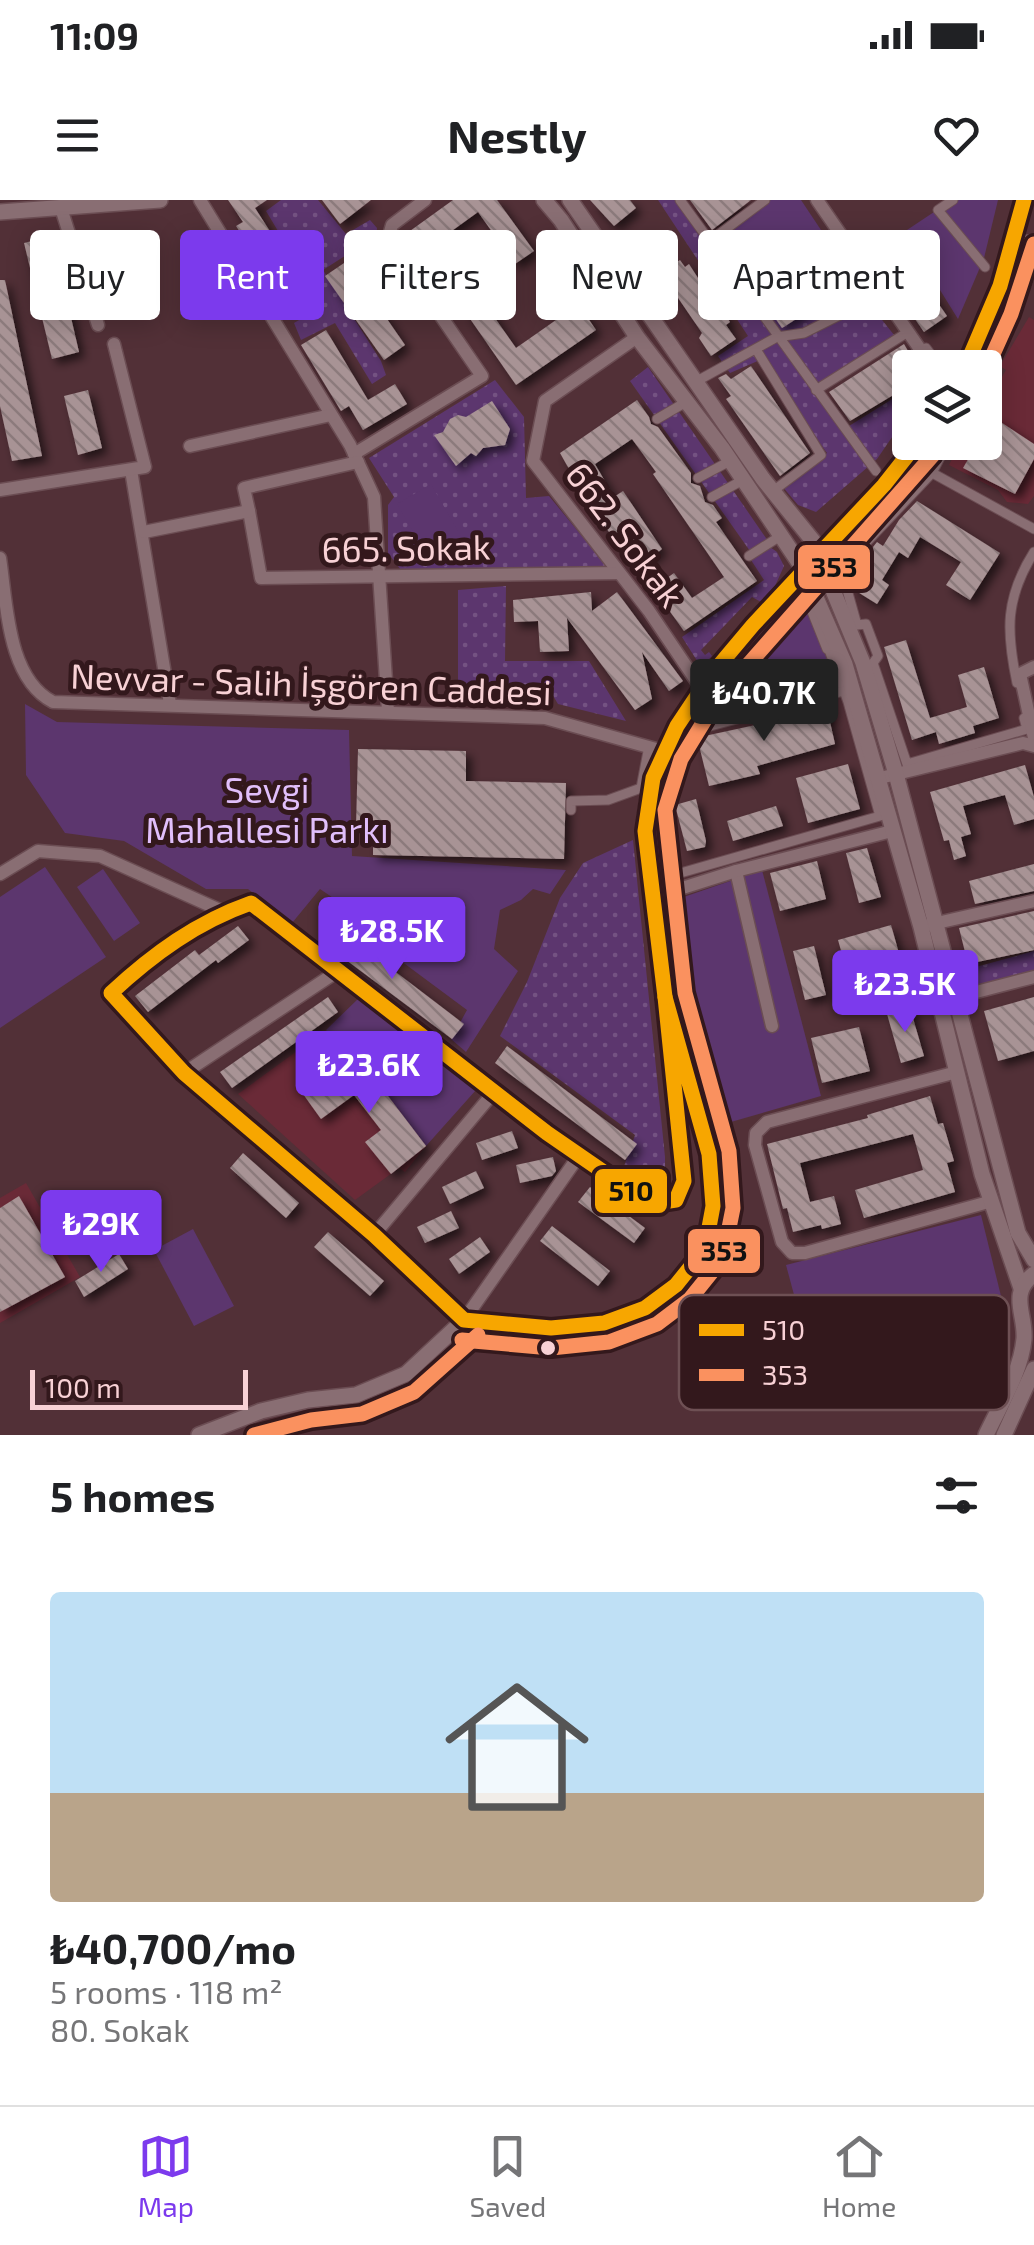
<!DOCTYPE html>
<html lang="en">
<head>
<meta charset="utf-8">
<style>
  :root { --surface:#fff; --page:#f2f2f2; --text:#202124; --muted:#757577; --line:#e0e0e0; --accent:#7c3aed }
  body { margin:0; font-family:"Exo 2",sans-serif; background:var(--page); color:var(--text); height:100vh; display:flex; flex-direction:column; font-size:38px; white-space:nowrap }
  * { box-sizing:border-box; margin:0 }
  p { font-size:32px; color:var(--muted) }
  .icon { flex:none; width:55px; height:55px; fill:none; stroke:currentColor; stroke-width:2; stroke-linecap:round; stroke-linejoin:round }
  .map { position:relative; height:1235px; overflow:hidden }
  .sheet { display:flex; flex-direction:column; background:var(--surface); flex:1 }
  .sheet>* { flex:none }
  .hud { position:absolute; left:30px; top:30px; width:975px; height:90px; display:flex; gap:20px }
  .fabs { position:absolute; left:892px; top:150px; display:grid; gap:20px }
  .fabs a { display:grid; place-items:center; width:110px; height:110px; border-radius:10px; background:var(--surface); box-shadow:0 5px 25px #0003; font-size:50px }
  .scale { position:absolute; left:30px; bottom:25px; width:218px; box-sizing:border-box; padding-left:10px; border:5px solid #f8d1d5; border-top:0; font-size:28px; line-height:35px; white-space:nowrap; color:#f8d1d5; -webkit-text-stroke:8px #33181c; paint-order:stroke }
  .price { position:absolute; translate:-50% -85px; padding:0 22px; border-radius:10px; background:var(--accent); color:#fff; font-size:32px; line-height:65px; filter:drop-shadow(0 2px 5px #0008) }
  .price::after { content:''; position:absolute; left:50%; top:60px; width:30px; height:22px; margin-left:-15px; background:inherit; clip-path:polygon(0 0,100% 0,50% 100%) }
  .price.active { background:#222; color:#fff }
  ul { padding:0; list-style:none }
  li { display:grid; align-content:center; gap:20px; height:530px; padding:0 50px }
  li span { display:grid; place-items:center; height:310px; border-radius:10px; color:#555 }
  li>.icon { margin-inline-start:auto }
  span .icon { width:180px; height:180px; fill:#fffc; stroke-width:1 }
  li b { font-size:42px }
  h2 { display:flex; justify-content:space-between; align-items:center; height:120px; padding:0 50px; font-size:42px }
  .pill { padding:0 35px; border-radius:10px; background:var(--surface); box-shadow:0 5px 25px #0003; font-size:35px; line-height:90px }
  .pill.active { background:var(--accent); color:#fff }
  .status { display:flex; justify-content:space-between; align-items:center; height:70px; padding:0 50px; background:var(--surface); direction:ltr }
  .status svg { height:28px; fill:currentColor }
  header { display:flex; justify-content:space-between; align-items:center; height:130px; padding:0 50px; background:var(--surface); font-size:45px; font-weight:700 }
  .tabs { display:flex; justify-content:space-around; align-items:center; height:140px; border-top:2px solid var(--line); background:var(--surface); font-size:28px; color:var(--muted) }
  .tabs a { display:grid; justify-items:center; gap:5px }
  .tabs .active { color:var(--accent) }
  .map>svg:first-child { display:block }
  .built { fill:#6a2a37 }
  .grass { fill:url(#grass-dots) }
  .park { fill:#5c366e }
  .building { fill:url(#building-back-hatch); filter:url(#shadow) }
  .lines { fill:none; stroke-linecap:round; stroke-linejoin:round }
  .pedestrian-casing { stroke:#6b4d53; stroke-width:11 }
  .minor-casing { stroke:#6b4d53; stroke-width:15 }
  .tertiary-casing { stroke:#6b4d53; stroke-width:18 }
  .pedestrian { stroke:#896e73; stroke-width:9 }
  .minor { stroke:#896e73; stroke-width:12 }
  .tertiary { stroke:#896e73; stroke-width:15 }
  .bus-1-casing { stroke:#33181c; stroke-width:22 }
  .bus-2-casing { stroke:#33181c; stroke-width:22 }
  .bus-1 { stroke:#f7a600; stroke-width:15 }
  .bus-2 { stroke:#fa915f; stroke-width:15 }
  .bus-dot { fill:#f8d1d5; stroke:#33181c; stroke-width:4 }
  .labels { text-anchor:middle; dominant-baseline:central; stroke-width:10; stroke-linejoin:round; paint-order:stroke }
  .street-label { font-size:35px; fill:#f8d1d5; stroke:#33181c }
  .park-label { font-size:35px; fill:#e1bffb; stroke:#33181c }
  .key { fill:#33181c; stroke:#6e5054; stroke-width:2.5 }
  .key-label { font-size:28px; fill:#f8d1d5 }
  .line-badge { stroke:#33181c; stroke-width:4 }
  .pale-badge-label { font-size:28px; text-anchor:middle; font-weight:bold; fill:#111 }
</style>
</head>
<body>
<div class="status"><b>11:09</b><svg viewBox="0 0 49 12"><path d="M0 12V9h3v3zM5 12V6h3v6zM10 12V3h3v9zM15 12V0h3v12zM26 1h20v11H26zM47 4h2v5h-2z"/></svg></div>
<header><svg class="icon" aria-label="menu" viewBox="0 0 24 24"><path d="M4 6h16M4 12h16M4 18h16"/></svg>Nestly<svg class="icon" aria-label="heart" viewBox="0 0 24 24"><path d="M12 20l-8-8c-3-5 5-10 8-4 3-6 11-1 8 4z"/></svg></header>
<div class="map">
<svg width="1034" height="1235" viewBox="0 0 1034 1235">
  <defs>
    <pattern id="grass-dots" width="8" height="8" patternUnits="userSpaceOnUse" patternTransform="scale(2.5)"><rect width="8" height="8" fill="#5c366e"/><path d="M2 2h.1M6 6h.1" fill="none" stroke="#745282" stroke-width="1.8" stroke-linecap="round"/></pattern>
    <pattern id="building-back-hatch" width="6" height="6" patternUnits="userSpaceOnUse" patternTransform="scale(2.5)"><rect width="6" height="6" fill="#a89395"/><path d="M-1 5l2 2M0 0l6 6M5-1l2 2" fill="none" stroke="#8c7a7c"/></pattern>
    <filter id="shadow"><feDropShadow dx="5.5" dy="5.5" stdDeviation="5" flood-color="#0009"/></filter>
  </defs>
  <rect width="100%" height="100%" fill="#523037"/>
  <g class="built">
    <polygon points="1029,117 1034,120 1034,296 1028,304 1007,302 998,290 949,265 960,243 985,242 985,206 1006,170 1000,166"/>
    <polygon points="326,830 363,887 375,879 426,946 405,972 399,968 355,1000 238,894"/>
    <polygon points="26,983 80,1077 0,1123 0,998"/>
  </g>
  <g class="grass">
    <polygon points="281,0 318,0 346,34 370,20 377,28 376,40 388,67 372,76 351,52 323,70 381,161 386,175 372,184 335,123 301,140 294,123 323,106 266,11"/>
    <polygon points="658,0 677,0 751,92 830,42 871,106 898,140 816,192 841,231 910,188 910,211 877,259 816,312 798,305 782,286 827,253 760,160 730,173 718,156 748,136"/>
    <polygon points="648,167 768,341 750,351 630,181"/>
    <polygon points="495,180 524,217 526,298 549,296 608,368 404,374 388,353 388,305 394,297 369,258"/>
    <polygon points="770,347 777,352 784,366 775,386 761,402 752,397 701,450 705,455 709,452 712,456 701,467 682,437 764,380 751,360"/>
    <polygon points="506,386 505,461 589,461 626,521 558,504 552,494 458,494 458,390"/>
    <polygon points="633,640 665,957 665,984 652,989 622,972 635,935 500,836 527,782 560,698 583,663"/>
    <polygon points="1034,751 1034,770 967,788 961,771"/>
  </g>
  <g class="park">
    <polygon points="770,0 801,0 827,39 750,87 715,41"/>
    <polygon points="952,0 998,0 984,58 958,119 904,32"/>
    <polygon points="431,284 470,352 436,371 397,304"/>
    <polygon points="807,407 827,449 838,487 705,519"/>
    <polygon points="25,504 57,522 349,530 352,656 566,670 550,694 533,689 521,700 500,710 494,749 518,771 466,852 451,839 467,810 370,738 373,725 320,689 292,723 248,689 206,689 124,641 65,633 26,575"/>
    <polygon points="45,667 106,757 0,828 0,697"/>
    <polygon points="103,669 140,723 114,741 77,687"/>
    <polygon points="762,670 821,896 710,928 669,710 678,699"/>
    <polygon points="360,797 476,890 426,946 375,879 363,888 326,830"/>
    <polygon points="981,1015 1001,1096 807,1143 786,1065"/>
    <polygon points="193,1029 234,1106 194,1126 154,1050"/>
  </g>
  <g class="building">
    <polygon points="228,0 267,0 255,8 311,95 290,109 236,26 243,22"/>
    <polygon points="322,0 371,0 340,24"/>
    <polygon points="453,0 497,0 534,51 515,64 478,12 442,38 460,63 435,81 403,36"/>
    <polygon points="590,0 630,0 636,8 614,26"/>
    <polygon points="690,0 751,0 712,30"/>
    <polygon points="891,35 947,116 924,132 868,51"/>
    <polygon points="52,36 79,152 52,159 24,43"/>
    <polygon points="834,47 856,81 782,128 759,95"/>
    <polygon points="680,60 685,67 689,64 698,78 702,75 724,106 721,109 730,122 726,125 736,139 711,156 699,138 702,133 661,73"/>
    <polygon points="347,61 405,145 384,160 325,76"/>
    <polygon points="0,80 5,80 42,256 12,261 0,206"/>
    <polygon points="564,83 596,130 516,185 466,113 483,101 516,148 556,120 541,99"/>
    <polygon points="326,130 368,200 395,184 407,204 363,230 349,206 341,211 301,145"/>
    <polygon points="904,144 918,168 910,168 910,185 850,221 829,192"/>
    <polygon points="751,166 810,253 780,276 726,199 731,196 718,178 726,174 731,179"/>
    <polygon points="88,190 102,248 78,255 64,196"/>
    <polygon points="637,200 649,217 651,224 658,227 691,273 691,283 700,286 705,302 713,305 722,318 716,322 757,381 684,431 653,388 674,373 692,398 724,377 653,274 656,272 632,239 595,264 614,297 623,291 662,349 636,370 587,301 560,253"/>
    <polygon points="492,201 510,229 505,245 483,248 476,256 471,253 456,266 434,235 443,232 450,219 458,215 466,217"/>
    <polygon points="993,217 1034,244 1034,259 1015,294 963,268 978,242 985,242 985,230"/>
    <polygon points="917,301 1000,353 970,400 946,385 961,362 920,337 908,358 899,352 882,380 889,385 877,404 856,391 853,380 873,347 877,342 883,346 899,320"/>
    <polygon points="591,392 592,411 617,392 683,481 669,491 642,452 652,499 635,510 567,418 569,451 540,452 538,421 514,422 513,400"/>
    <polygon points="906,440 930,518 967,507 958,475 984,467 999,518 973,526 975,533 939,544 936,532 912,540 884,447"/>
    <polygon points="826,504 835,544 757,566 760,574 709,586 698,541 700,537 778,520 777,517"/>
    <polygon points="358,549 466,551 466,581 566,583 564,659 373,655 373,627 356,627"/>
    <polygon points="848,564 860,609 808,623 796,578"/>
    <polygon points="1025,565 1034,597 1034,619 1014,625 1005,595 963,606 971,634 961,637 966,656 954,660 949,640 944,641 930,592"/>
    <polygon points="696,599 706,641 705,647 687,651 675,605"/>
    <polygon points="776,606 783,626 733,641 727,621"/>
    <polygon points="867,648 881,697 859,703 846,653"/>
    <polygon points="817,661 826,699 780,711 770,673"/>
    <polygon points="1034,664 1034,691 975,704 969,681"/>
    <polygon points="1034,711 1034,750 968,764 959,728"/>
    <polygon points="334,725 464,824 452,839 322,742"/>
    <polygon points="891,725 904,771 851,786 838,740"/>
    <polygon points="238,726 249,740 218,763 216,760 148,812 135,796 195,750 199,755"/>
    <polygon points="814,746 826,795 805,800 793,751"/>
    <polygon points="328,797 338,812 232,888 220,872"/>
    <polygon points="1034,797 1034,851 998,861 984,811"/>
    <polygon points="910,808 924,856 901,863 887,814"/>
    <polygon points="859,827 870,871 822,883 811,838"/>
    <polygon points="507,846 637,944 625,960 495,863"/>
    <polygon points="345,863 363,888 375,879 426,946 391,974 365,942 381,930 354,895 321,919 303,894"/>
    <polygon points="930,896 938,924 943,923 954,961 947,963 955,992 864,1018 855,990 923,970 913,934 800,963 810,1002 834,996 841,1024 822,1029 821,1025 793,1032 787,1008 783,1009 767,944 868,918 867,915"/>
    <polygon points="512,931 518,948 482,960 476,943"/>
    <polygon points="243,953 299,1003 286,1018 230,968"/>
    <polygon points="553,957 556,971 552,976 520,983 516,965"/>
    <polygon points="476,971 484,988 450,1004 442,987"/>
    <polygon points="590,987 645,1028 634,1043 578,1002"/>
    <polygon points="19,996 65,1077 0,1112 0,1008"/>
    <polygon points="451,1011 459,1028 425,1043 417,1027"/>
    <polygon points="552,1026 610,1071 598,1086 540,1041"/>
    <polygon points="328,1032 384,1081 370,1096 314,1047"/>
    <polygon points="480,1037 490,1052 459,1074 449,1059"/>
    <polygon points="119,1054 128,1069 84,1097 75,1081"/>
  </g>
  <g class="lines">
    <defs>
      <g id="pedestrian">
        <polyline points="680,0 876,271"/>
        <polyline points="953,0 938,10 985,67"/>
        <polyline points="710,41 765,0"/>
        <polyline points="926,148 932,156 940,159 947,156"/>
        <polyline points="757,151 821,255 773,291"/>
        <polyline points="985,172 1014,117 1034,64"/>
        <polyline points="697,181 777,137 804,133 856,107 880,90"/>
        <polyline points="816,190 908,132"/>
        <polyline points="657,219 686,202"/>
        <polyline points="948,242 932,273 844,366 844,379 857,425 866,424 878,456 873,463 907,564 1027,529 1024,518"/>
        <polyline points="907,259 1034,329"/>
        <polyline points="698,278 730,261"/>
        <polyline points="712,297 743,280"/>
        <polyline points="749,356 782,335"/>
        <polyline points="734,483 703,513 681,557 662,621 670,676 880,616 848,502 828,447"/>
        <path d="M1017,483C1006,431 1005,398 1034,352"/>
        <polyline points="736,485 734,483 805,404 809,404 827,449"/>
        <polyline points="695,530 844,491"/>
        <polyline points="571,610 571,601 608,600 641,588 649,546"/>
      </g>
      <g id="minor">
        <polyline points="200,0 350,245 374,297 388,511"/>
        <polyline points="817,0 933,168"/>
        <polyline points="61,8 98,125"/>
        <polyline points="1016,41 1034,42"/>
        <polyline points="637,137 545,201 533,261 649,411 701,488"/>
        <polyline points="190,246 331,215"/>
        <polyline points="354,254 482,176 388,39 392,25 425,0"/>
        <polyline points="131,270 170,504"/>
        <polyline points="0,290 145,267 114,144"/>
        <polyline points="249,311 261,378 619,373"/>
        <polyline points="144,332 249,311 244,288 358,262"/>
        <path d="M0,358C7,404 7,478 53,502L545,518L663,551"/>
        <polyline points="1034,467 1020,474 1034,538"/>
        <polyline points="876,579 1023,543 1034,546"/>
        <polyline points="736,671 772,826"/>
        <polyline points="0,674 38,651 100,656 222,711"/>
        <polyline points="654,697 736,671 892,631"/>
        <polyline points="928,725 1034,701"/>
        <polyline points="957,797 1034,777"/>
        <polyline points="957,872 767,922 756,933 755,945 782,1042 792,1053 805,1053 992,1001"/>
        <polyline points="184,873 341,769"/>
        <polyline points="374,1035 494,892"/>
        <polyline points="464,1120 578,957"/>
      </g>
      <g id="tertiary">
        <polyline points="544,0 561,20 637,137 722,248 804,370 845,464 921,727 982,974 1021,1088"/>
        <polyline points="570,0 763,279 822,352 834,393 863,463 896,574 1018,1033 1034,1060"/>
        <polyline points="0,12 160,0"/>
        <path d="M965,168C991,113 1012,60 1024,0"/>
        <path d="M668,805L645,631C644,489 842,354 918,242"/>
        <path d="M464,1120L374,1035L184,873L111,793C150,756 199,718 251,703C385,801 509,914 650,1004L676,1000L684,981L665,797"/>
        <path d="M464,1120C510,1124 556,1131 601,1124C641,1117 685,1087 704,1050C715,1027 714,977 709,952C701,915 688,878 678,842"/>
        <polyline points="199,1235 261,1211 308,1200 356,1195 406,1174 464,1120"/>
        <path d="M986,1235C1000,1205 1021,1172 1024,1139C1026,1114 1008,1094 1034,1074"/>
        <polyline points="1004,1235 1034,1169"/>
      </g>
    </defs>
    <use href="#pedestrian" class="pedestrian-casing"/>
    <use href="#minor" class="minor-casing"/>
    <use href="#tertiary" class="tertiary-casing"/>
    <use href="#pedestrian" class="pedestrian"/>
    <use href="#minor" class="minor"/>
    <use href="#tertiary" class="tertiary"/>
    <defs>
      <g id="bus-1">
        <polyline points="965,168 1000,86 1024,0"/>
        <path d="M251,703L547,933L650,1004L676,1000L684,981L665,797L709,954L713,1006L705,1049L676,1085L645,1108L604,1123L551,1128L464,1120L374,1035L184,873L111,793C153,754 197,722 251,703Z"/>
        <polyline points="665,797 645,631 653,578 677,526 711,475 753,425 884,285 918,242"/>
      </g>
      <g id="bus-2">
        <polyline points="985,172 1011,114 1034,44"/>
        <polyline points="462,1140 551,1148 609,1142 657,1124 690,1099 723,1058 733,1008 729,951 685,793 665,610 681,559 717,500 933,255"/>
        <polyline points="254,1235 311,1220 362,1214 414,1192 478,1135"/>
      </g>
    </defs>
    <use href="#bus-1" class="bus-1-casing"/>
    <use href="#bus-2" class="bus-2-casing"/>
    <use href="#bus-1" class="bus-1"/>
    <use href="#bus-2" class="bus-2"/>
  </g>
  <circle class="bus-dot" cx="548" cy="1148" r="9"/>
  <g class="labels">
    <g class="street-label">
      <text transform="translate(626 334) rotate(53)">662. Sokak</text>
      <text transform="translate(406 347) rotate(-1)">665. Sokak</text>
      <text transform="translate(311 483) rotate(2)">Nevvar - Salih İşgören Caddesi</text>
    </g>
    <g class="park-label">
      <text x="267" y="589">Sevgi<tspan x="267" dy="40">Mahallesi Parkı</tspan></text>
    </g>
  </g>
  <rect x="679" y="1095" width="330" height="115" rx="15" class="key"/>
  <rect x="699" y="1124" width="45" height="12" fill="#f7a600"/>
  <rect x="699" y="1169" width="45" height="12" fill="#fa915f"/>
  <g class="key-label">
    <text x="762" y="1140">510</text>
    <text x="762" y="1185">353</text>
  </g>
  <g class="line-badge">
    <rect x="796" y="343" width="76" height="48" rx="10" fill="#fa915f"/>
    <rect x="593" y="967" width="76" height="48" rx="10" fill="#f7a600"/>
    <rect x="686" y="1027" width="76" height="48" rx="10" fill="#fa915f"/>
  </g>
  <g class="pale-badge-label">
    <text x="834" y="377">353</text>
    <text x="631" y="1001">510</text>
    <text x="724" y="1061">353</text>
  </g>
</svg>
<div class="fabs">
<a><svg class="icon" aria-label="layers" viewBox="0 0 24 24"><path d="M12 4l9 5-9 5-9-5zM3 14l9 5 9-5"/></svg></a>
</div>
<div class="scale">100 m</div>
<b class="price active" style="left:764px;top:544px">₺40.7K</b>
<b class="price" style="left:392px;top:782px">₺28.5K</b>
<b class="price" style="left:905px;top:835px">₺23.5K</b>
<b class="price" style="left:369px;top:916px">₺23.6K</b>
<b class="price" style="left:101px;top:1075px">₺29K</b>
<div class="hud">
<a class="pill">Buy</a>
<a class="pill active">Rent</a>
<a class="pill">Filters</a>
<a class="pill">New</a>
<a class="pill">Apartment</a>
</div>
</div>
<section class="sheet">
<h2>5 homes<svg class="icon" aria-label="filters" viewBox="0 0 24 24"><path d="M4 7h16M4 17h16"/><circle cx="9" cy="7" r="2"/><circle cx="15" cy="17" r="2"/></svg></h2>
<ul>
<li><span style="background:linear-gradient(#bfe0f5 65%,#b9a48a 0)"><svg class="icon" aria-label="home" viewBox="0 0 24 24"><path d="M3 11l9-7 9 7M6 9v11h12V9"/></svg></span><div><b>₺40,700/mo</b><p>5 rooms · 118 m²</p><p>80. Sokak</p></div></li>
</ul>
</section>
<nav class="tabs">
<a class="active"><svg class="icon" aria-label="map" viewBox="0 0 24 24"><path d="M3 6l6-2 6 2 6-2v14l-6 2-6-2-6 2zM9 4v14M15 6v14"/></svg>Map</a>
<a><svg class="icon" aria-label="saved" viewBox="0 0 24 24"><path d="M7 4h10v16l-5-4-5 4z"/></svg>Saved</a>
<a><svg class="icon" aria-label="home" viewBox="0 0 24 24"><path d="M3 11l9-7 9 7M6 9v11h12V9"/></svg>Home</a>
</nav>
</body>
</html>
